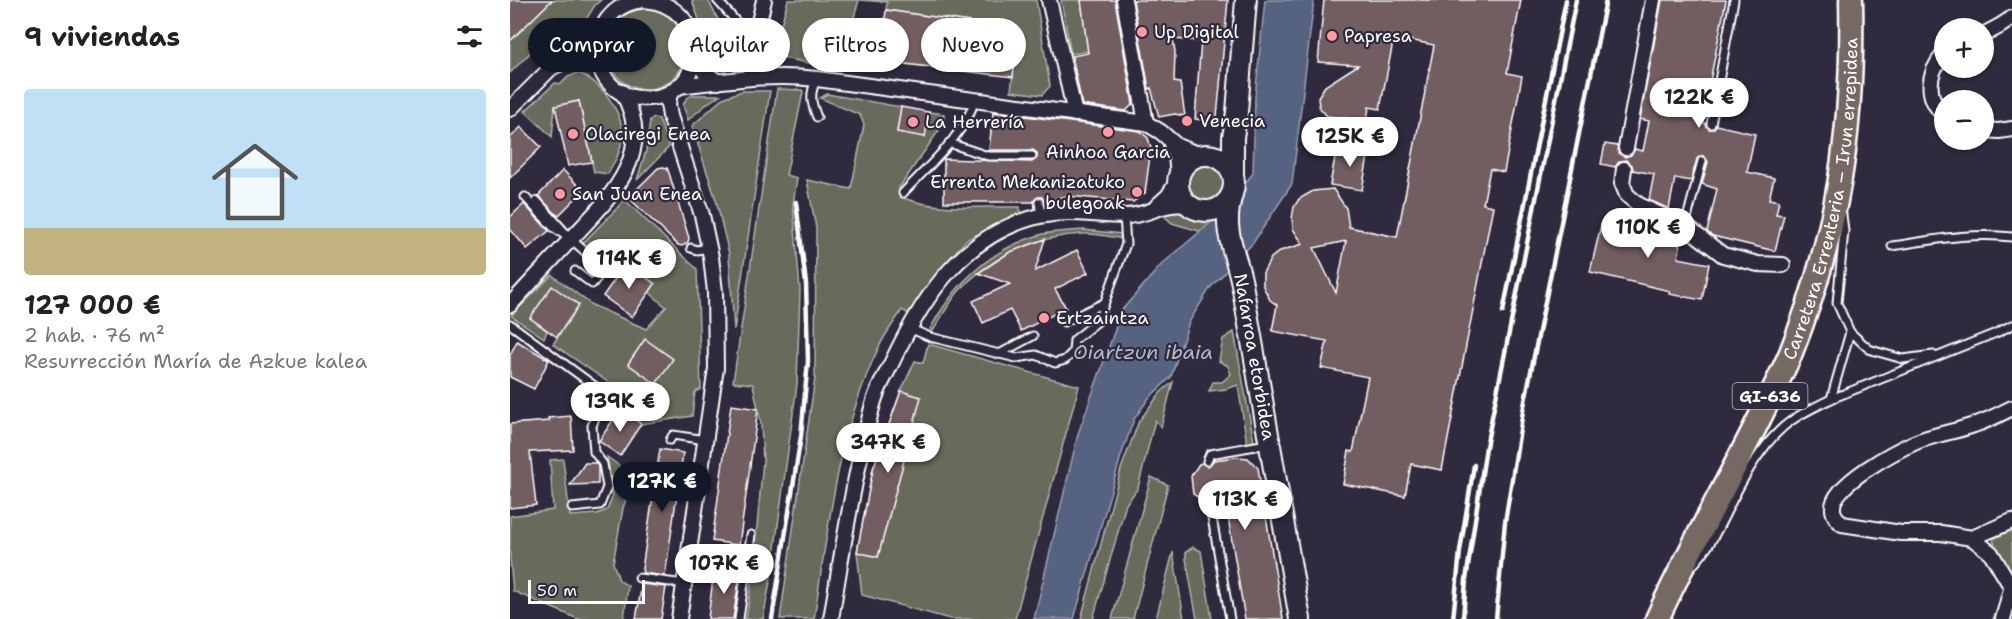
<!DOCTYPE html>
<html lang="es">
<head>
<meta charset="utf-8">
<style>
  :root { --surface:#fff; --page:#f2f2f2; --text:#222; --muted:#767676; --line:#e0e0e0; --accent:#111827 }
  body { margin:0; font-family:"Shantell Sans",sans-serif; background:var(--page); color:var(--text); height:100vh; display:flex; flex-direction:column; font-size:22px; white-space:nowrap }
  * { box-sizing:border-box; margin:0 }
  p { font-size:20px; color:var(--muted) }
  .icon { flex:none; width:33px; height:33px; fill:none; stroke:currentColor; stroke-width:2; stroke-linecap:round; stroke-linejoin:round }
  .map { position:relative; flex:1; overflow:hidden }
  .details { display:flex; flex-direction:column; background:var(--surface); width:510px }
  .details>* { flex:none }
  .hud { position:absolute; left:18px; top:18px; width:570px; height:54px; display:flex; gap:12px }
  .controls { position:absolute; left:1424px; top:18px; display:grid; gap:12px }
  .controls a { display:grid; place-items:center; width:60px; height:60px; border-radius:50%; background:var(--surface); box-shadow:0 2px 4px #0004; font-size:30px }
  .scale { position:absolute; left:18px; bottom:15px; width:117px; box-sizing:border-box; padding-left:6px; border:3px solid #fff; border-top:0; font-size:16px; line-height:21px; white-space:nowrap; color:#fff; -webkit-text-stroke:4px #2f2a3d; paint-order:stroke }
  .price { position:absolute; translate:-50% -51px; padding:0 14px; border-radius:21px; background:#fff; color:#222; font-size:20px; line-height:39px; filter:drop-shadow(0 2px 3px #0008) }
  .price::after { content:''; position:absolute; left:50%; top:36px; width:18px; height:14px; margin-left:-9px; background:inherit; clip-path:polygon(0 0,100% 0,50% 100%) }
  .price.on { background:var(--accent); color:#fff }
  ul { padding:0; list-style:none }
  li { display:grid; align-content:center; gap:12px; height:318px; padding:0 24px }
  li+li { border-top:2px solid var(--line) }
  li span { display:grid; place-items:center; height:186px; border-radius:6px; color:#555 }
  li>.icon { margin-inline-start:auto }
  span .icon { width:108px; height:108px; fill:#fffc; stroke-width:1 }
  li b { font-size:26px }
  h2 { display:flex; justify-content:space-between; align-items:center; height:72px; padding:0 24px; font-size:26px }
  .tag { padding:0 21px; border-radius:27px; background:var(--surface); box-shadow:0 2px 4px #0004; font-size:21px; line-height:54px }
  .tag.on { background:var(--accent); color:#fff }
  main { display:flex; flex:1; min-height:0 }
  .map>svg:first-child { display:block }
  .green { fill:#686a5c; stroke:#b4b4ae; stroke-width:1.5 }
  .water { fill:#576480; stroke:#9aa2b3; stroke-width:1.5 }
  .building { fill:#725d60; stroke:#fff; stroke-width:1.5; fill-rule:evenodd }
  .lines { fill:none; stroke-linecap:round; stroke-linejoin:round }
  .lane-casing { stroke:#fff; stroke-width:11 }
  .street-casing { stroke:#fff; stroke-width:18 }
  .secondary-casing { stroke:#fff; stroke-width:24 }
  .primary-casing { stroke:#fff; stroke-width:27 }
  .lane { stroke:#2f2a3d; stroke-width:7 }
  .street { stroke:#2f2a3d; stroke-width:14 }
  .secondary { stroke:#2f2a3d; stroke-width:20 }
  .primary { stroke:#766964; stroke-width:22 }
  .rail { stroke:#fff; stroke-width:4.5 }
  .poi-dot { fill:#ff9aa2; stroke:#2f2a3d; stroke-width:2 }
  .labels { text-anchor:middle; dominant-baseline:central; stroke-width:4.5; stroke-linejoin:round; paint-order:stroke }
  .shield { fill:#2f2a3d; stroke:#c1bfc5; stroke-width:1.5 }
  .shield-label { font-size:16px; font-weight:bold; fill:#fff }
  .poi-label { font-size:18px; fill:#fff; stroke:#2f2a3d; text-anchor:start }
  .street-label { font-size:18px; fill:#fff; stroke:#2f2a3d }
  .water-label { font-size:20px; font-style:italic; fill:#b3b9c6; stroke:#2f2a3d }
</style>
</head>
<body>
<main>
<section class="details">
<h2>9 viviendas<svg class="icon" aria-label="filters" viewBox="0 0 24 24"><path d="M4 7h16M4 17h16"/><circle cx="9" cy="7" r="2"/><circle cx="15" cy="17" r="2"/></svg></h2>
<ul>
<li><span style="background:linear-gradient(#bfe0f5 75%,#c2b280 0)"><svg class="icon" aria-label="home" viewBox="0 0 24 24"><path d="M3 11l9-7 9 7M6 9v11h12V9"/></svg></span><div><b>127 000 €</b><p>2 hab. · 76 m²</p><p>Resurrección María de Azkue kalea</p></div></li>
</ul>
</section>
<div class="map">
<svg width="1502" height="619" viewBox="0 0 1502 619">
  <rect width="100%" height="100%" fill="#2f2a3d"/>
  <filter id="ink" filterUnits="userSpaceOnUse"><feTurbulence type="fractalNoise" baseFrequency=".0167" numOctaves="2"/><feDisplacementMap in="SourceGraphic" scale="12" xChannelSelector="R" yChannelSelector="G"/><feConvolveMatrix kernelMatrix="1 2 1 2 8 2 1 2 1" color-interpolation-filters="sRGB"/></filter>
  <g filter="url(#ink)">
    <g class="green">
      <polygon points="42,0 91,0 85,5 67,34 61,38 23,50 0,73 0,41"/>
      <polygon points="182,0 198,0 213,29 197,42"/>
      <polygon points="278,0 349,0 329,69 278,59 263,53"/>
      <polygon points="350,0 526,0 540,86 532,95 501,91 508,29 376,10 377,2"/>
      <polygon points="551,0 571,0 578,51 561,54"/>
      <circle cx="136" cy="49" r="40"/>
      <path d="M68,73C91,81 115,114 112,139C111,152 104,163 98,174L84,172L69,101L45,106L42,137L15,111L45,83L51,84L58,77Z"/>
      <polygon points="267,89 292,90 293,92 276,175 287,178 283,204 290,290 287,384 261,577 253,619 236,619 244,565 242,553 247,527 253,461 251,424 243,384 223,382"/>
      <polygon points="232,91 260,91 224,330 219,254 206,200 182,126 213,98"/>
      <path d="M317,94L391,107L387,132L414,137L419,112L434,114V123L389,188L391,197C428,212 472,206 510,207V213L456,240L428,272L399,314L392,310C384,323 374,335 368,349C328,433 318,528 304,619H270L305,378L306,228L297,180L341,189L354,125L350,115L310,98Z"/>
      <polygon points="182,95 210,95 198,103 178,120 173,105 176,99"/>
      <polygon points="144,118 149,119 159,147 127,180 136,151 140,120"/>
      <circle cx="696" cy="183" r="18"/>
      <polygon points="115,200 187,269 191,389 185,392 182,416 131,424 110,409 118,396 43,344 69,305 21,318 37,331 34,338 1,316 42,275 82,305 136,329 156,307 139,292 145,284 103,256 92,261 72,244"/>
      <path d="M661,210C676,211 689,218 702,226L689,231L662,223L652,214Z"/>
      <path d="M574,230L612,234L614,239C601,237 586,233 573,234C526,236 480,257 449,291C439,303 431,318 423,331L420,329C445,283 481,248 533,234C546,231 561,231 574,230Z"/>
      <polygon points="724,332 744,442 737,444 728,385 716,389 699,391 703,382 712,382 721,374 718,366 709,361 713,339"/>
      <polygon points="418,344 569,386 505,619 440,619 352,595 347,552 363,469 391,391 405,361 413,363"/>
      <polygon points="663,382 651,427 645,420 628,488 616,504 583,619 571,619 611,469 629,421 651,392"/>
      <polygon points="97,457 124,476 113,508 103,563 109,580 118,586 114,619 68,619 3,591 0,559 0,516 43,510 40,460 53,459 60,516 87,514 97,510 103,495"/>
      <polygon points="641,477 658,485 623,619 602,619"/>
      <polygon points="1502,530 1502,619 1483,619 1498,585 1483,539"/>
      <polygon points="683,547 691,551 702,619 687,619 676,559 676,552"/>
      <polygon points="663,552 674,619 646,619"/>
    </g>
    <polygon class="water" points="755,0 804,0 782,184 743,243 700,288 679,322 661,377 639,398 624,419 611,456 564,619 524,619 568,434 612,310 651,265 714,211 743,173 745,97"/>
    <g class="building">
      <polygon points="0,0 42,0 0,41"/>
      <polygon points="571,0 605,0 623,104 616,111 572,105 562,56 578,53"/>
      <polygon points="623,0 718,0 707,117 701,122 685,119 691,41 663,39 665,52 664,82 670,83 675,116 665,114 649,117 641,88 639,89"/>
      <path d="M814,0H1011L997,73L1012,76L994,172L980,169L973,204L983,206L932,470L901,464L895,496L833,484L839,451L843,452L858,377L811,368L817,341L762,331L767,305L760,300L753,286V273L761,258L770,251L793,244L783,229L782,219L784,207L789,199L803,191L823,189L836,208L839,227L887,237L924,45L884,37L870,109L859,107L855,132L833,147L837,118L817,116L809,107L808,97L815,86L848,65L808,62ZM836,241L826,293L804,248Z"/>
      <polygon points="1152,0 1216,0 1192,122 1195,123 1199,129 1203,129 1206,125 1245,134 1237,172 1264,178 1259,199 1269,201 1266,214 1274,215 1265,251 1203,236 1197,232 1207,189 1192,184 1198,162 1194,156 1190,156 1187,159 1181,181 1165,178 1159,209 1139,200 1144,174 1123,170 1122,165 1116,160 1110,161 1105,167 1091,164 1095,144 1107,146 1110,154 1115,157 1122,154 1125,149 1133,151 1139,121 1130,119"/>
      <polygon points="376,10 508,29 503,77 370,61"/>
      <polygon points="226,30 236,39 233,56 216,69 200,50"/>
      <polygon points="69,101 82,162 58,166 45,106"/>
      <polygon points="391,107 419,112 415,137 387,132"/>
      <polygon points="483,112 630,131 638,138 641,148 635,193 623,202 557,196 534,201 532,197 528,197 523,202 434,202 434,159 522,162 527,158 527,153 523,150 479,150"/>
      <polygon points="11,127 31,147 0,178 0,138"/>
      <polygon points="827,146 859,151 852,190 820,185"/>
      <polygon points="153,167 157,168 159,173 179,238 178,242 172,246 168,245 122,201 123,193 148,168"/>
      <polygon points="53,170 73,191 48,216 28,196"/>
      <polygon points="14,204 39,231 17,249 0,229 0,217"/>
      <polygon points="1136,218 1155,227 1154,233 1164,235 1170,247 1168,258 1199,264 1192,300 1159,294 1160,291 1080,272 1092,221 1134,229"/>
      <polygon points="535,239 525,271 567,250 578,273 545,289 556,308 511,331 500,310 473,323 463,301 500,284 468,273 500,252"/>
      <polygon points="116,263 145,284 122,317 93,296"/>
      <polygon points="42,286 69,305 47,337 20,318"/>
      <polygon points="135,339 163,359 146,384 118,364"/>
      <polygon points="7,341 39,360 24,389 0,377 0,355"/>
      <polygon points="391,391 411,397 368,557 347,552 363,469"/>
      <polygon points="221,405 248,409 229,545 202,541"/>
      <polygon points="110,409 131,424 110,456 89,441"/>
      <polygon points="61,416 63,450 20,452 26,505 0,508 0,424 39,421 38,418"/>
      <polygon points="150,449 173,453 155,576 133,573 132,569"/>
      <polygon points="727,457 738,458 748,468 773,619 735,619 715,499 705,500 699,495 694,501 683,494 681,476 689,464 692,463 698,466 704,460"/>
      <polygon points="75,463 85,463 88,466 88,484 60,485"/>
      <polygon points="204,570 230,574 223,619 198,619"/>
      <polygon points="132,584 156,587 151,619 126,619"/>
    </g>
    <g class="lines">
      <defs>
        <g id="lane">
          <polyline points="207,0 231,27 248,23"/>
          <path d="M307,117C301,103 299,93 307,79"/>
          <polyline points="1201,124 1224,0"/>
          <polyline points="439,143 478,156 522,156"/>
          <path d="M393,193C419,165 453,137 465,100"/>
          <polyline points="15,197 43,227 56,236"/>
          <polyline points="27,201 61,239 90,265 91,273 82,284 65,271"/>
          <polyline points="529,202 531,216"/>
          <polyline points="1332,215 1334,231 1327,303 1340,332 1359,349 1368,352 1393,359 1423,355"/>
          <polyline points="1175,226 1192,161"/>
          <path d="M1382,246C1423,240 1461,232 1502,237"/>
          <polyline points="181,248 187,250 199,248"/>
          <polyline points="554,322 594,303"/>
          <polyline points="0,324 94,393 82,426 84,452 93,464 97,487 90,505 62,508"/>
          <polyline points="399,328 420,337 506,358 526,355 545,363 555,360 563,352 564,340 588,321 616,244 614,216"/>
          <polyline points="489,354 523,336"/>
          <polyline points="1321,399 1340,332"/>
          <polyline points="160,440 163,435 195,440"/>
          <polyline points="697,461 700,454 757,444"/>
          <polyline points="699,501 720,619"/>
          <polyline points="179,553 237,562 229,619"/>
          <polyline points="237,562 241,535"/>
          <path d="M1184,564C1201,546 1211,523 1222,501C1234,477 1250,449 1269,431C1283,417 1303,408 1321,399L1486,333L1502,325"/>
          <polyline points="129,578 175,584"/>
        </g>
        <g id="street">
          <path d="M134,0C67,7 75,103 139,98C201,94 199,5 135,0"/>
          <polyline points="539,0 565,114"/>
          <polyline points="614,0 636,123"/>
          <polyline points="1473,35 1490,26 1502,18"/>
          <path d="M1434,54C1417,74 1415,97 1434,115"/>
          <polyline points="184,61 196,73 208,82"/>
          <polyline points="241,77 242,53 254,0"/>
          <path d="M168,86C215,81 260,73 307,79L636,123L651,132L667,146L690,155"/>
          <polyline points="160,92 158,104 160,116 192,215 201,257 205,292 206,368 169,619"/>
          <polyline points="0,109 41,68 68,55 88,38"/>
          <polyline points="1473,130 1489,131 1502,129"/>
          <polyline points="660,141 666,157 668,174"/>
          <polyline points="1116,148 1143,0"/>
          <polyline points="1114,169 1112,183 1117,195 1129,205 1175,226 1213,255 1248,264 1273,265"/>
          <polyline points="647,206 658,196 667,182"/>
          <path d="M0,305C20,283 40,262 60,240C100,198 148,153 112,92"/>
          <path d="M1502,408C1490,414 1477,421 1464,425C1445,432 1425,434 1406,442C1387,450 1320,485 1323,509C1323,515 1328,520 1332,524L1391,533H1431L1462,538L1481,553L1502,588"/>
          <polyline points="1462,538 1502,521"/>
          <path d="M321,619C331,559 340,499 354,441C357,428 360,414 364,401C368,387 377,373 383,360C414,295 455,233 530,216C562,209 584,216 615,216C639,216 650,202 677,205"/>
          <polyline points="1493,619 1501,589"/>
        </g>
        <g id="secondary">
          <circle cx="696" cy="183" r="28"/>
          <polyline points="723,174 723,137 727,112 736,0"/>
          <path id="s1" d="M722,194C711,231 725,249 732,284L790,619"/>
        </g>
        <g id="primary">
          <path id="s2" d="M1147,619C1180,547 1220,479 1254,409C1263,391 1272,373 1280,355C1328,235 1344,129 1341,0"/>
        </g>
      </defs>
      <use href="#lane" class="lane-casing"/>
      <use href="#street" class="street-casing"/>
      <use href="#secondary" class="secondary-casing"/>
      <use href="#primary" class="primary-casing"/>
      <use href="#lane" class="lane"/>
      <use href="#street" class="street"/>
      <use href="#secondary" class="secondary"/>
      <use href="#primary" class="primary"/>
      <g class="rail">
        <polyline points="993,312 1056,0"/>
        <polyline points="262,619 291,436 298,361 296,284 286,202"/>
        <polyline points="943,619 950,551 964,465"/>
        <polyline points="953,619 956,580 976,447 1066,0"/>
        <polyline points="986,619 995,522 1013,411 1096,0"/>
      </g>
    </g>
  </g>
  <g class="poi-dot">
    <circle cx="632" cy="32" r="6"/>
    <circle cx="822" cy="36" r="6"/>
    <circle cx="677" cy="121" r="6"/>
    <circle cx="403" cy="122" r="6"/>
    <circle cx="598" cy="132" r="6"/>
    <circle cx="63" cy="134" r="6"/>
    <circle cx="627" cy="192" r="6"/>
    <circle cx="50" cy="194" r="6"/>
    <circle cx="534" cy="318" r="6"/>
  </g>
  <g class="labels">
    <rect class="shield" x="1222.5" y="383" width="75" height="26" rx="4.5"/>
    <g class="shield-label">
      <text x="1260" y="396">GI-636</text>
    </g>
    <g class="poi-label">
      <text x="644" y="32">Up Digital</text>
      <text x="834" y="36">Papresa</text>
      <text x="689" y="121">Venecia</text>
      <text x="415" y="122">La Herrería</text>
      <text x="75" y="134">Olaciregi Enea</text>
      <text x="598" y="152" text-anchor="middle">Ainhoa Garcia</text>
      <text x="615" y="182" text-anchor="end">Errenta Mekanizatuko<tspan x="615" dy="21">bulegoak</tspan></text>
      <text x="62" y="194">San Juan Enea</text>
      <text x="546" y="318">Ertzaintza</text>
    </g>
    <g class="street-label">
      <text stroke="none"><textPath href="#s2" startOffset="456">Carretera Errenteria – Irun errepidea</textPath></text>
      <text stroke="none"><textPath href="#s1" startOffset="166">Nafarroa etorbidea</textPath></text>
    </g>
    <g class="water-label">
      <text x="633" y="352">Oiartzun ibaia</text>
    </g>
  </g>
</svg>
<div class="controls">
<a>+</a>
<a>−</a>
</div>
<div class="scale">50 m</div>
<b class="price" style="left:1189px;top:129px">122K €</b>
<b class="price" style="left:840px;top:168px">125K €</b>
<b class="price" style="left:1138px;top:259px">110K €</b>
<b class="price" style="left:119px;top:290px">114K €</b>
<b class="price" style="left:110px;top:433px">139K €</b>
<b class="price" style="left:378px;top:474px">347K €</b>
<b class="price on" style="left:152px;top:513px">127K €</b>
<b class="price" style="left:735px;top:531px">113K €</b>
<b class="price" style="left:214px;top:595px">107K €</b>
<div class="hud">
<a class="tag on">Comprar</a>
<a class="tag">Alquilar</a>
<a class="tag">Filtros</a>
<a class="tag">Nuevo</a>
</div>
</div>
</main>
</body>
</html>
